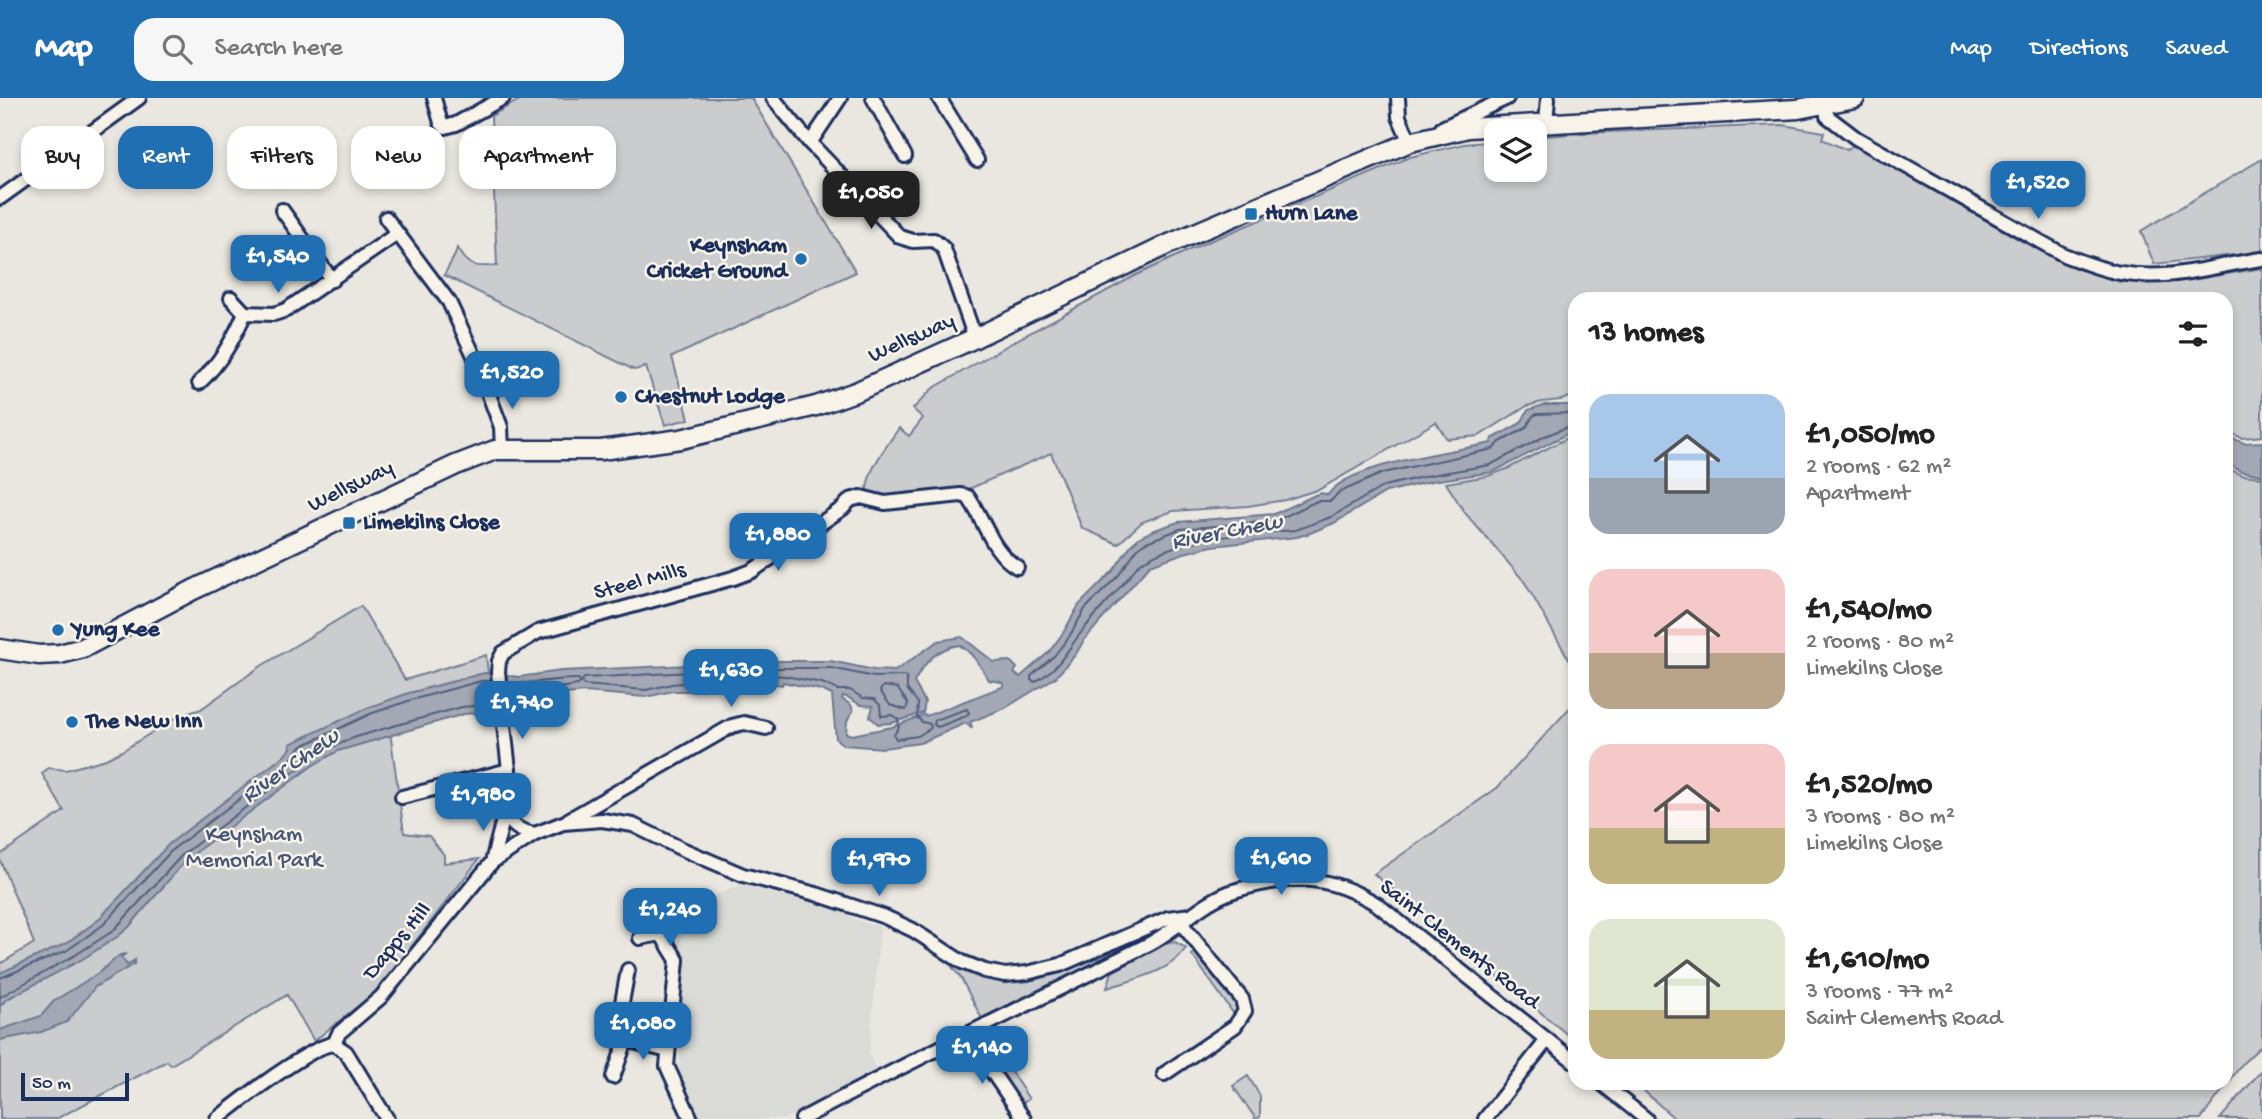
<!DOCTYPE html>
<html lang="en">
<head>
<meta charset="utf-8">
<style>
  :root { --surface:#fff; --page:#f6f6f6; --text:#222; --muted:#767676; --accent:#1f6fb2 }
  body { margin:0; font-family:"Gochi Hand",sans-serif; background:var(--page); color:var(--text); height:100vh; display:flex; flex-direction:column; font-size:26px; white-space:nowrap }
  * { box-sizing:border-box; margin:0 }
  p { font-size:23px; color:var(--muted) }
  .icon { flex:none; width:38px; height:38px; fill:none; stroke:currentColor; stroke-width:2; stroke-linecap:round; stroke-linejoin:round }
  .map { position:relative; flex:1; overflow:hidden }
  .sheet { position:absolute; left:1568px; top:194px; width:665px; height:798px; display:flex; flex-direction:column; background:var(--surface); border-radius:21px; box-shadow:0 4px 10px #0003 }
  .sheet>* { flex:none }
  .banner { position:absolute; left:21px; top:28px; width:665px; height:63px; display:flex; gap:14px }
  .controls { position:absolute; left:1484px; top:21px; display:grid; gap:14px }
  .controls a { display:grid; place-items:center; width:63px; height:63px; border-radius:14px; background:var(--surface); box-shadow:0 4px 10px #0003; font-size:35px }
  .scale { position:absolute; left:21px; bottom:18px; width:108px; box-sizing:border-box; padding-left:7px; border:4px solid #1b2f5e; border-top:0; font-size:19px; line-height:24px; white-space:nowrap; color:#1b2f5e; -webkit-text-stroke:5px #f7f3e8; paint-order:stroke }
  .price { position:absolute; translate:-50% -60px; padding:0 16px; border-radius:14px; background:var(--accent); color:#fff; font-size:23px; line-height:46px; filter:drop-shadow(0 2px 4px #0008) }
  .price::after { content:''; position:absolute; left:50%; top:42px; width:21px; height:16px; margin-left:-10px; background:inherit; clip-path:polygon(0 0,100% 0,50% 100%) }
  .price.on { background:#222; color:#fff }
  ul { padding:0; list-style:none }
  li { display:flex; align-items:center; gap:21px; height:175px; padding:0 21px }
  li span { display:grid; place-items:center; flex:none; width:196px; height:140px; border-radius:21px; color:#555 }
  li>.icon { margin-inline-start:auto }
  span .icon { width:84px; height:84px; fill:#fffc; stroke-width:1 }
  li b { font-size:30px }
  h2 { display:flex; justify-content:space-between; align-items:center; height:84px; padding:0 21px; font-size:30px }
  .chip { padding:0 24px; border-radius:21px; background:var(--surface); box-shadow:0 4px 10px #0003; font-size:24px; line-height:63px }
  .chip.on { background:var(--accent); color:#fff }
  header { display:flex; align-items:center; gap:42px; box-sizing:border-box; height:98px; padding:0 35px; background:var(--accent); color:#fff }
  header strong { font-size:33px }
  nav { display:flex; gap:38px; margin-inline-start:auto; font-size:24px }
  .search { width:490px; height:63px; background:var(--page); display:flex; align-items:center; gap:18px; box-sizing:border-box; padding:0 24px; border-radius:21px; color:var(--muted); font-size:26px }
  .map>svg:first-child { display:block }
  .built { fill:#dadad6 }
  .green { fill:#cbcccd; stroke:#737e96; stroke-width:2 }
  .water { fill:#a3a8b4; stroke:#6d7892; stroke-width:2; fill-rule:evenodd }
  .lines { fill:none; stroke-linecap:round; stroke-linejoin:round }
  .shore { stroke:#515f80; stroke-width:2 }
  .minor-casing { stroke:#1b2f5e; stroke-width:18 }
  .secondary-casing { stroke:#1b2f5e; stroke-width:23 }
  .minor { stroke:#f7f3e8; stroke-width:12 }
  .secondary { stroke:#f7f3e8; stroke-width:18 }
  .poi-dot { fill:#1f6fb2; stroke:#f7f3e8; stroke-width:2.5 }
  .labels { text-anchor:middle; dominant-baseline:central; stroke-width:5; stroke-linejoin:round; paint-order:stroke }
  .poi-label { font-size:23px; font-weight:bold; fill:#1b2f5e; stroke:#f7f3e8; text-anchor:start }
  .street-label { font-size:23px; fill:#1b2f5e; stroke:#f7f3e8 }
  .park-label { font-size:23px; fill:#47567a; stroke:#f7f3e8 }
  .water-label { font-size:24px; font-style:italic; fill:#445378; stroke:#f7f3e8 }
</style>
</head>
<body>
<header>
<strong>Map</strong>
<div class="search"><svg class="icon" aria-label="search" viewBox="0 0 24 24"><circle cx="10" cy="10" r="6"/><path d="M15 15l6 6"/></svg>Search here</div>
<nav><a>Map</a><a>Directions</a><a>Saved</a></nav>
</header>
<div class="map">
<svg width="2262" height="1021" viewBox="0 0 2262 1021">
  <rect width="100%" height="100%" fill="#eae7e0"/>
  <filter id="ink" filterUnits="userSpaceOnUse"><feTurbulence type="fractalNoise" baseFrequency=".0143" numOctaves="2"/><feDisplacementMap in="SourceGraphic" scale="14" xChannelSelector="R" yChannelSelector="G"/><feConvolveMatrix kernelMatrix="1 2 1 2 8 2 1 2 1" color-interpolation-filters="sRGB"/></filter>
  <g filter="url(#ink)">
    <polygon class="built" points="743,787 781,798 828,804 856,822 880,829 869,957 877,973 785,1021 700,1021 679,977 684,858 676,848 681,809"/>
    <g class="green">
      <path d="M523,0H751L856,174L672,259L689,321L665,327L646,269L634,272L444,177L455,157L457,150C468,170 475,169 497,168L491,18Z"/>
      <path d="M1783,27L1824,34L1822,41L1847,52L1854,47L2024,144L2078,171L2121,184L2185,183L2262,170V338L2242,340L2226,333V201H1575V297L1561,302L1542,304L1527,308L1479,338L1447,341L1436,324L1320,391L1285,402L1248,408L1173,413L1142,424L1118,446L1082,430L1051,355L971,390L876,401L867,399C864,376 886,349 899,330L909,338L923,320L913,311L932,291L1022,239L1136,177L1198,148L1410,59L1464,46L1496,43V72H1535V39L1583,35Z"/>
      <polygon points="2262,61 2262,154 2154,166 2141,133"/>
      <polygon points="1575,336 1575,572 1524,483 1465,415 1446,385 1488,378 1507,371"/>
      <polygon points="2226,369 2241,377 2262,379 2262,947 2243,965 2201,1021 1675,1021 1635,985 2226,985"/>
      <polygon points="361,508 405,582 486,557 488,575 386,605 404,735 429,738 444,757 444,765 479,761 378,892 314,943 287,897 171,967 167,963 56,1021 0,1021 0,866 34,845 0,762 0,757 64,713 42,676 48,670 66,672 106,661 122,653 177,619 201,611 258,570"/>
      <polygon points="1575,604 1575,943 1374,776 1497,690"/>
      <path d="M1171,823L1162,832L982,921L961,880L949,865H953C964,871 975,877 987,880C1039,893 1123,844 1171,823Z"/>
      <path d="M1175,844L1186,850C1170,875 1134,881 1107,890L1112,874L1165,846Z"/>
      <path d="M1195,851C1208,866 1245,899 1236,919L1192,857Z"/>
      <polygon points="999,956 1029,1001 1021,1006 991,961"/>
      <polygon points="2262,972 2262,1021 2220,1021"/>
      <polygon points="1248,978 1260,998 1260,1019 1256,1021 1233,988"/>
    </g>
    <g class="water">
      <path d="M1544,307H1575V332L1493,374L1432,383L1386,394L1334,425L1310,435L1297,439L1212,448L1184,455L1150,467L1084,542L1076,556L1056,579L1005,610L970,624L972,629L971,630L966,625L920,645L883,650L844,647L836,641L832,597L821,592L783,584L782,587L746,582L734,583V586L692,593H673L646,599L584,594L542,599L530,602L523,607L489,614L464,616L338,653L312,668L201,750L179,770L129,829L117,839L81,862L7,901L0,908V875L67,845L98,822L169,746L285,657L291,650L290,646L367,610L409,595L484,575L519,579L561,573L778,563H831L874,572L895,573L938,543L962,539L994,564L1010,563L1017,570L1014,575L1020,579L1049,554L1063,535L1079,507L1113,473L1131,447L1140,439L1152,433L1178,424L1274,416L1315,397L1322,395L1328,397C1347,366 1456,353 1491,345L1492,341L1521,325L1528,312ZM959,547C973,554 981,570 989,582L1001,584L1004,587L1002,589L926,618L924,617L892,629L852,637L846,635L847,623L853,613L851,607L842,601L843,598L847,599L861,607L873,608L870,619L878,626L892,625L923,615L925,604L914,584C925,564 936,551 959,547Z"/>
      <polygon points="2226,338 2244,345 2262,344 2262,377 2240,373 2226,364"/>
      <polygon points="126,856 121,859 127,867 135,862 134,866 95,889 67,924 41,934 0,942 0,932 41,918 54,903 97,876 120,857"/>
    </g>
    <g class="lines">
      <g class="shore">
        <path d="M1575,315L1537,316L1533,318L1526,330L1500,344L1493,351L1383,375L1338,395L1331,403H1317L1275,423L1180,431L1144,445L1137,451L1118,478L1085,511L1069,539L1054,558L1031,578V582L1035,584C1061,568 1063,558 1080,536C1098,512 1120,492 1137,468C1174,438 1249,436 1296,432L1331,419L1384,388L1431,377L1490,367L1545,338L1575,326"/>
        <polygon points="769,570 831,570 874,579 905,578 907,581 907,591 918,605 917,619 922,624 930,626 931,630 918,638 896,641 894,637 899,629 898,621 892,617 881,618 880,607 874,601 863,600 850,592 838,592 822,585 785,578 768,577 765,573"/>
        <polygon points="727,572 731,576 727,580 672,586 646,592 584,587 581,584 584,580"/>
        <path d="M507,585C530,587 554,580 578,581L581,584L578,587L532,594L509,603"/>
        <polygon points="883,588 897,590 908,605 906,612 890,607 880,593"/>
        <polygon points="967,611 969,615 966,618 938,629 934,627 935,622"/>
        <polyline points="0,880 66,853 103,827 173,751 290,663 300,649 370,616 411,602 481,583 491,583"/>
        <polyline points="0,899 77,856 113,833 183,756 319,655 353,640 393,628 462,609 494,606"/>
      </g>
      <defs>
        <g id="minor">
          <polyline points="434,0 441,25 445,29 456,26 503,0"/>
          <polyline points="773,0 810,45 900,139 913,143 934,142 944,151 975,240"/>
          <polyline points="873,0 905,58"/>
          <polyline points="939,0 977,62"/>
          <polyline points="1398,0 1399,19 1410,44"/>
          <path d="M1826,6L1827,18L1856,40L2064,157C2083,164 2102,172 2121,175C2168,184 2216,167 2262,161"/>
          <polyline points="1546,25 1548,0"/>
          <polyline points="1442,30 1507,0"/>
          <polyline points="810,45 840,0"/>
          <polyline points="0,100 139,0"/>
          <polyline points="282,112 332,182"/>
          <polyline points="386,120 449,204 476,262 501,329 502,351"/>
          <polyline points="231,200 245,215"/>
          <path d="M199,285C221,264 233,242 245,215L274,216L286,212L397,136"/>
          <polyline points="402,699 509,672"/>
          <path d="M505,714C512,729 519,733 535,736"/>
          <polyline points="568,722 732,628 744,625 766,630"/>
          <path d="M492,764L505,714L509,672L498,574L499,563L503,555L538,534L733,480L752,473L843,410L850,402L861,399L885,405L961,397L968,399C985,422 991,454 1017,469"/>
          <polyline points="661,836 677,862 667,968 691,1021"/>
          <polyline points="640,840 661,836 673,819"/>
          <polyline points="967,937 1024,1021"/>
          <polyline points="626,942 668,953"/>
          <polyline points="334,946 339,935 381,899 492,764 535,736 563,725 602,722 633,727 682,751 743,777 816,796 885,819 913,832 962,864 985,873 1005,877 1027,875 1060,867 1168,820 1191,817"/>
          <polyline points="334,946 346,954 387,1021"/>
          <polyline points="1164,976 1235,928 1245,913 1242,901 1181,825"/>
          <polyline points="613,979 626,942 618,926 628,872"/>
          <polyline points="1601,985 1646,1021"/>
          <path d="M217,1021C237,1005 313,946 334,946"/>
          <path d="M802,1021C915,960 1032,905 1147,847C1179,831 1202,802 1237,792C1292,776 1328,776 1378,807L1575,964"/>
          <polyline points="1485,1021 1547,942"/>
        </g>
        <polyline id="secondary" points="0,551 39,557 60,556 83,550 193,492 456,367 495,352 601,352 681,341 816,308 858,293 975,240 1169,146 1410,44 1468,30 1798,11 1855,0"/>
      </defs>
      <use href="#minor" class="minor-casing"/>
      <use href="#secondary" class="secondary-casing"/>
      <use href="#minor" class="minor"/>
      <use href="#secondary" class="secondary"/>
    </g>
  </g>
  <g class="poi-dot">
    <rect x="1244" y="109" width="14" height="14" rx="3.5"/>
    <circle cx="801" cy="161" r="7"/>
    <circle cx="621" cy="299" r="7"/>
    <rect x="342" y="418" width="14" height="14" rx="3.5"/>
    <circle cx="58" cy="532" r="7"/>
    <circle cx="72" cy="624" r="7"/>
  </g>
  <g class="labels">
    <g class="poi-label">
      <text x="1265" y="116">Hurn Lane</text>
      <text x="787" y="148" text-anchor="end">Keynsham<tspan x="787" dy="26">Cricket Ground</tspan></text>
      <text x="635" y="299">Chestnut Lodge</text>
      <text x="363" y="425">Limekilns Close</text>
      <text x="72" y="532">Yung Kee</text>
      <text x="86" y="624">The New Inn</text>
    </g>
    <g class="street-label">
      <text transform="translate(912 241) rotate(-24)">Wellsway</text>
      <text transform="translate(351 389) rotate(-26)">Wellsway</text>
      <text transform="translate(640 484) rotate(-15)">Steel Mills</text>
      <text transform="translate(398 844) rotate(-50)">Dapps Hill</text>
      <text transform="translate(1459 847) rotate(38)">Saint Clements Road</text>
    </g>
    <g class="park-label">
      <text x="254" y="737">Keynsham<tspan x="254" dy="26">Memorial Park</tspan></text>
    </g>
    <g class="water-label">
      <text transform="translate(1227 435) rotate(-11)">River Chew</text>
      <text transform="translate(291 669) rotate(-35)">River Chew</text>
    </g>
  </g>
</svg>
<div class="controls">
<a><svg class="icon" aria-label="layers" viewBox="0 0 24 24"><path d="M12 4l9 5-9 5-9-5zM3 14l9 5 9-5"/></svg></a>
</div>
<div class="scale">50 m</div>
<b class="price" style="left:2038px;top:123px">£1,520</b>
<b class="price on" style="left:871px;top:133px">£1,050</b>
<b class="price" style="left:278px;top:197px">£1,540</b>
<b class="price" style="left:512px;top:313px">£1,520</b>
<b class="price" style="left:778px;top:475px">£1,880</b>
<b class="price" style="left:731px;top:611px">£1,630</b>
<b class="price" style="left:522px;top:643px">£1,740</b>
<b class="price" style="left:483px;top:735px">£1,980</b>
<b class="price" style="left:1281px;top:799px">£1,610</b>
<b class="price" style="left:879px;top:800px">£1,970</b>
<b class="price" style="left:670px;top:850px">£1,240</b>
<b class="price" style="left:643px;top:964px">£1,080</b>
<b class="price" style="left:982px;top:988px">£1,140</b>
<div class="banner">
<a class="chip">Buy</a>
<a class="chip on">Rent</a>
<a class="chip">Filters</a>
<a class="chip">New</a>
<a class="chip">Apartment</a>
</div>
<section class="sheet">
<h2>13 homes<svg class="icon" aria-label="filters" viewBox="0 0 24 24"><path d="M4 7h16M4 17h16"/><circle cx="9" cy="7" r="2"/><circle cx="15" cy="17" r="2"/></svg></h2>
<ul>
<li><span style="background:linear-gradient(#a9c7e8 60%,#9aa5b1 0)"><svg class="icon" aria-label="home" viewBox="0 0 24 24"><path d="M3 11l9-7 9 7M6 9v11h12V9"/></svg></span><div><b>£1,050/mo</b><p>2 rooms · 62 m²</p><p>Apartment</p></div></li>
<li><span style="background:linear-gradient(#f6c9c9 60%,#b9a48a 0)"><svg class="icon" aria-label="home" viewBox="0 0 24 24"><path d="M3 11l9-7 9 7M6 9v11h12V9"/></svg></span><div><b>£1,540/mo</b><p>2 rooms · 80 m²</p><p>Limekilns Close</p></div></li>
<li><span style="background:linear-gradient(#f6c9c9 60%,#c2b280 0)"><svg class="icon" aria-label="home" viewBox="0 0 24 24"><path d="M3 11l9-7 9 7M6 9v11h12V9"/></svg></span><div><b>£1,520/mo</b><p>3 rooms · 80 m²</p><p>Limekilns Close</p></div></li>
<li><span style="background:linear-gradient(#dfe7d0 65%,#c2b280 0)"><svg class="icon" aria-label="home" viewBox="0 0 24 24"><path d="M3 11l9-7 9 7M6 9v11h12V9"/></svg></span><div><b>£1,610/mo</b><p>3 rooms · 77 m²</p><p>Saint Clements Road</p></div></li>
</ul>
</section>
</div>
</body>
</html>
